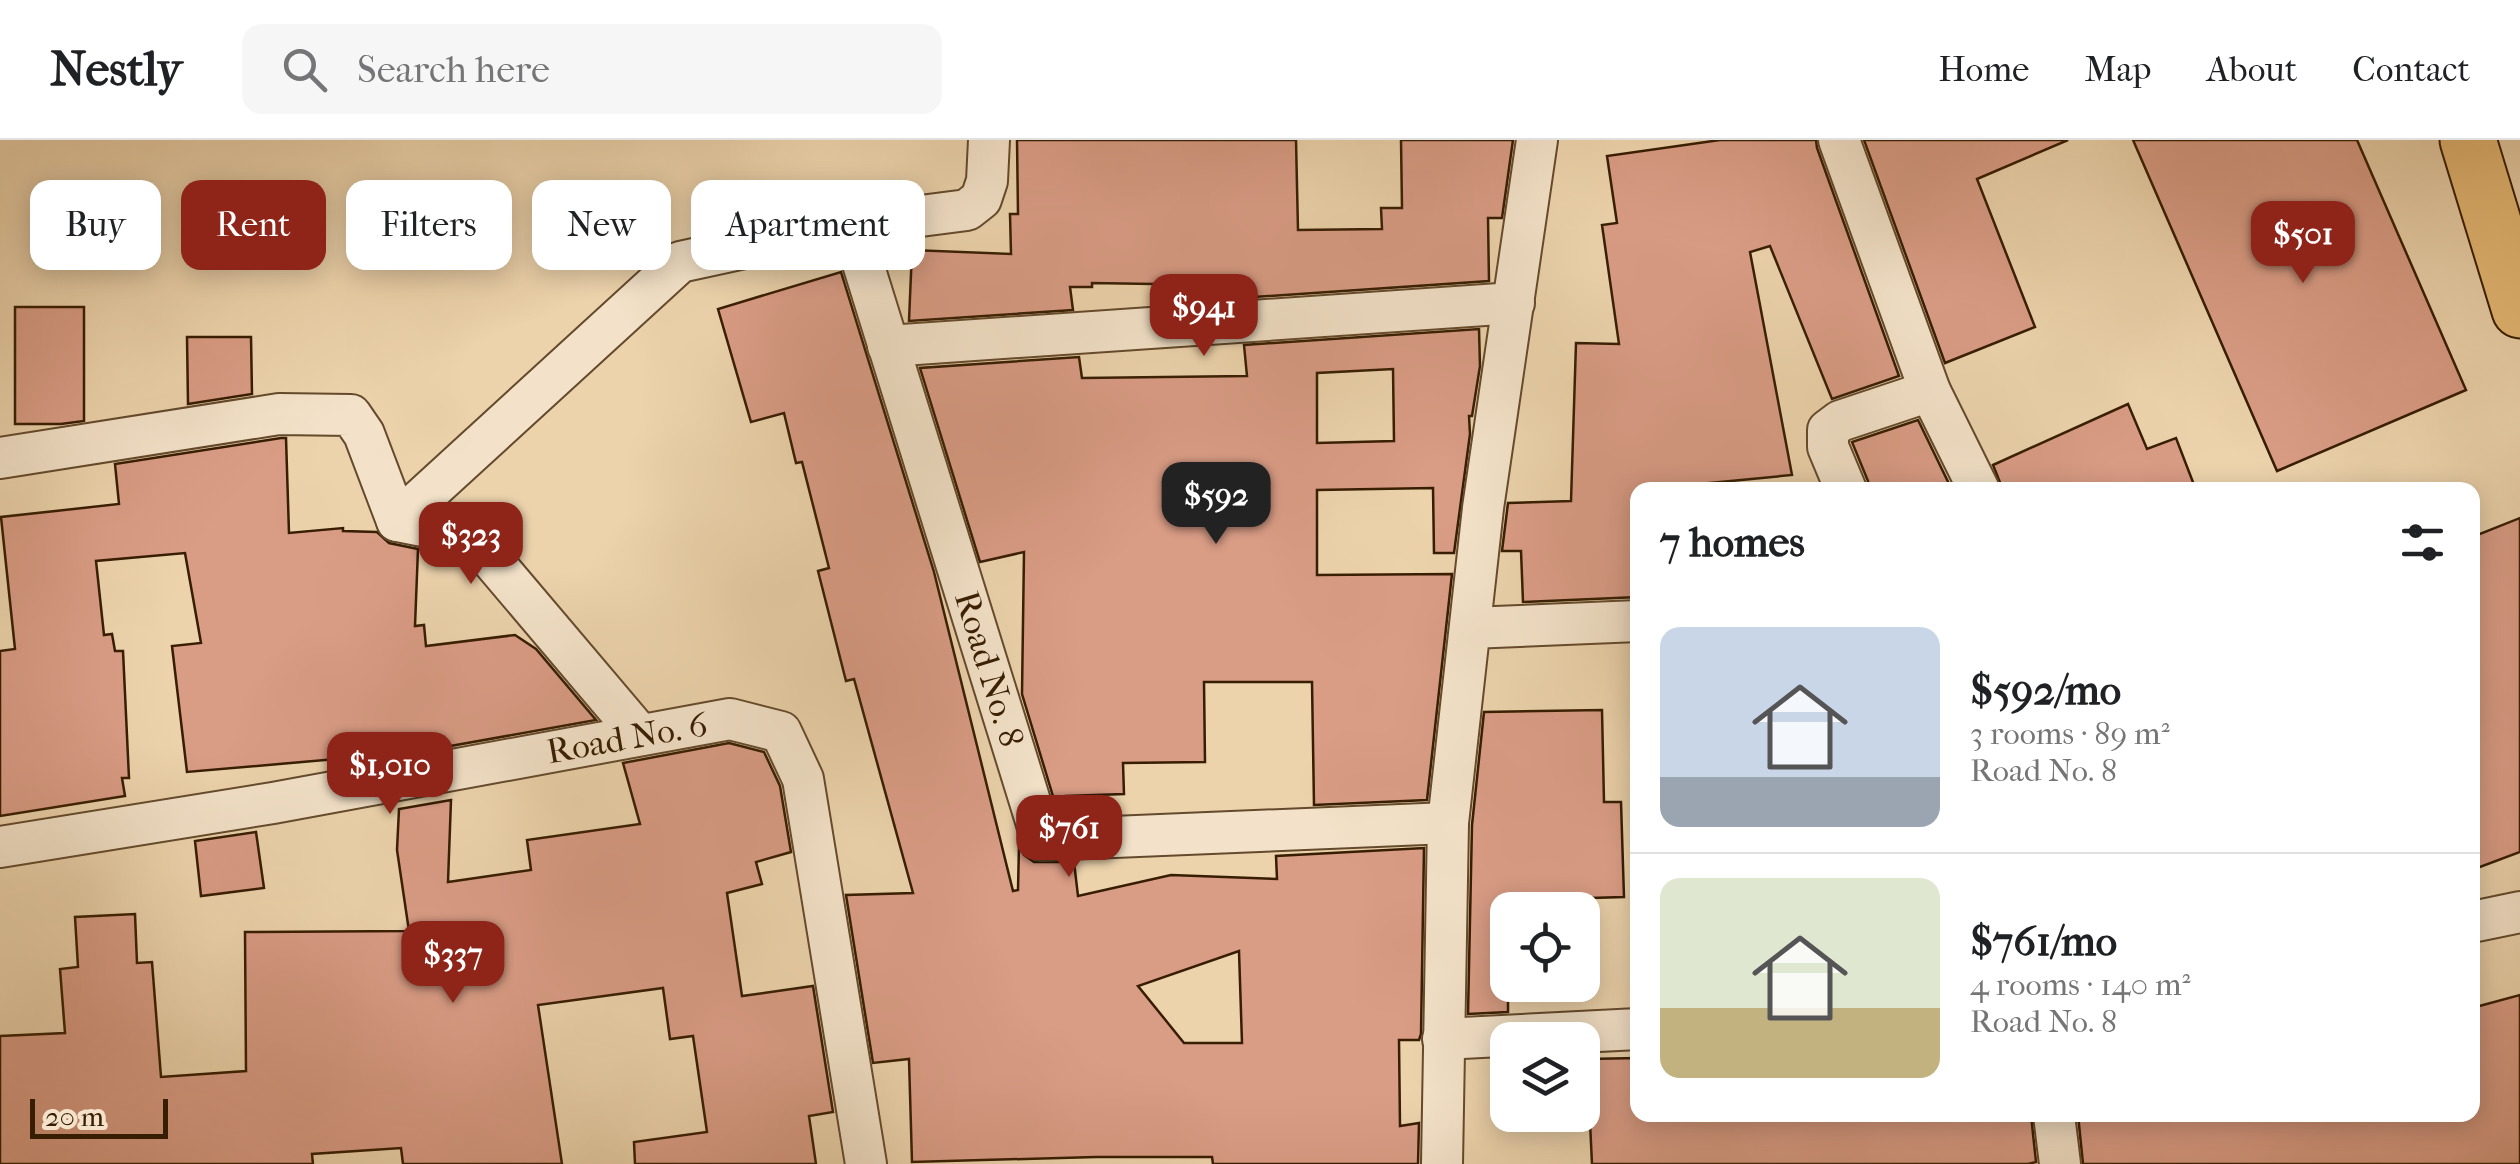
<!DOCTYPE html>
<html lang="en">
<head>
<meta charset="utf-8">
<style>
  :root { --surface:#fff; --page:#f6f6f6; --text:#202124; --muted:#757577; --line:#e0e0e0; --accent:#8f2418 }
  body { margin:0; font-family:"IM FELL French Canon",serif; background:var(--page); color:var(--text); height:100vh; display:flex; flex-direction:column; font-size:38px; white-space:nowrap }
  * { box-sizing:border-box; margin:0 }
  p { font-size:32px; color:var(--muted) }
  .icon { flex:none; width:55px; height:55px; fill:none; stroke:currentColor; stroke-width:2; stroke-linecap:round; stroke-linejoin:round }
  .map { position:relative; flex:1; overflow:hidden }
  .details { position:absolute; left:1630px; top:342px; width:850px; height:640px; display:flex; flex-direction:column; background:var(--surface); border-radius:20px; box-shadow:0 5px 25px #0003 }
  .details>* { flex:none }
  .banner { position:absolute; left:30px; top:40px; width:950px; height:90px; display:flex; gap:20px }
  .fabs { position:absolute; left:1490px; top:752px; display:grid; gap:20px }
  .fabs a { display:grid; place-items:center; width:110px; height:110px; border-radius:20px; background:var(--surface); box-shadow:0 5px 25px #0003; font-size:50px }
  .scale { position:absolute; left:30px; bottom:25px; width:138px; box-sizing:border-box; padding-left:10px; border:5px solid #371d02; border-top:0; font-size:28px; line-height:35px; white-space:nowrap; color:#371d02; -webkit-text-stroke:8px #f3e2c9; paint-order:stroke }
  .price { position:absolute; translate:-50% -85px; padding:0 22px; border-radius:20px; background:var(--accent); color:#fff; font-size:32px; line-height:65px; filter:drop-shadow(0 2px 5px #0008) }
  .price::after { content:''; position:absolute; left:50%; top:60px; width:30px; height:22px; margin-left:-15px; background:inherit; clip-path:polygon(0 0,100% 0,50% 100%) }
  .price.active { background:#222; color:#fff }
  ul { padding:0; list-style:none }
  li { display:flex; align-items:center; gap:30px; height:250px; padding:0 30px }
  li+li { border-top:2px solid var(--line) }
  li span { display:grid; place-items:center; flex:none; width:280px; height:200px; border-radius:20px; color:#555 }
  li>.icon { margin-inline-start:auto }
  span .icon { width:120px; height:120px; fill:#fffc; stroke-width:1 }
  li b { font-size:42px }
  h2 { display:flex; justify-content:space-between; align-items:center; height:120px; padding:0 30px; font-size:42px }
  .tag { padding:0 35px; border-radius:20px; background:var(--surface); box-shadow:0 5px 25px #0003; font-size:35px; line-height:90px }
  .tag.active { background:var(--accent); color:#fff }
  header { display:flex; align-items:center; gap:60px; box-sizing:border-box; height:140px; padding:0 50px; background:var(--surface); border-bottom:2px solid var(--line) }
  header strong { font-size:48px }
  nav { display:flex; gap:55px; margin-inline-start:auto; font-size:35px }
  .search { width:700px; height:90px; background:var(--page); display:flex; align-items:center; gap:25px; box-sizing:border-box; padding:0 35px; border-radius:20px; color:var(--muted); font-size:38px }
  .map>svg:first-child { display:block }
  .building { fill:#d99c85; stroke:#371d02; stroke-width:2.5; fill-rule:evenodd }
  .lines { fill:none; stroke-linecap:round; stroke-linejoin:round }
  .street-casing { stroke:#644a2c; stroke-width:44 }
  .primary-casing { stroke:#371d02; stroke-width:59 }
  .street { stroke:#f3e2c9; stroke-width:40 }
  .primary { stroke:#e6ba76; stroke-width:55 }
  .labels { text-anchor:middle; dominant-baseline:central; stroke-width:9; stroke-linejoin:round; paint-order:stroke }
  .street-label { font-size:35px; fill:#371d02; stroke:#f3e2c9 }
</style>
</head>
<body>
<header>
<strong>Nestly</strong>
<div class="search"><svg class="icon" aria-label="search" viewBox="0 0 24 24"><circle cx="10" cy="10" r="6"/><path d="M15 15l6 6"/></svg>Search here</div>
<nav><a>Home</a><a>Map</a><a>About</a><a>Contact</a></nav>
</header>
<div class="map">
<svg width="2520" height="1024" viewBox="0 0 2520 1024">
  <rect width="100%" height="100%" fill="#ecd3ac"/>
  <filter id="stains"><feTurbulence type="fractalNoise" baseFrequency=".002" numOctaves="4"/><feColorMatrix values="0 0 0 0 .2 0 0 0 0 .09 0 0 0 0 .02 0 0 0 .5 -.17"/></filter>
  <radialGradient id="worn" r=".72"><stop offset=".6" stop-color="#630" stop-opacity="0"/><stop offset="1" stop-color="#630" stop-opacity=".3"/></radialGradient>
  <g class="building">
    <polygon points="1017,0 1296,0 1298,90 1382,89 1381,68 1402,68 1401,0 1513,0 1502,78 1488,78 1489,141 1239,158 1238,149 1215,150 1215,145 1092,143 1092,147 1070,147 1073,170 909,181 912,110 1011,114 1010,74 1018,74"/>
    <polygon points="1720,0 1816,0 1817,8 1899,236 1832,259 1770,106 1750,112 1792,335 1638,350 1638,457 1523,462 1521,411 1502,411 1508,363 1571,361 1576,203 1619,204 1602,85 1617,83 1607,16"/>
    <polygon points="1864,0 2068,0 1977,39 2035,187 1945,223"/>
    <polygon points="2133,0 2357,0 2466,250 2277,331"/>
    <path d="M841,132L934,432L1013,751L1018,750L1019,705L1024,715L1034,722H1074L1078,756L1171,735L1277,739L1276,716L1424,708L1421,894L1419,900H1399L1400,986L1419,983L1418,1024H1213L1212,1017H1096L912,1022L909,919L873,923L846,755L913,753L854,539L846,541L818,431L829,428L802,322L796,323L784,273L751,282L718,169ZM1239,811L1242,903H1184L1138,846Z"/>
    <polygon points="15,167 84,167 84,281 61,284 15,284"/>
    <path d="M1479,189L1480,226L1472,276H1469L1470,294L1454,413H1434L1433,348L1317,350V435L1452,434L1427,660L1314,665L1312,542H1204L1205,622L1123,623L1124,654L1066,656L1068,675L1059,676L1022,554L1024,412L980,422L920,228L1079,217L1082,238L1247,236L1244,205ZM1393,229L1394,301L1317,303V233Z"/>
    <polygon points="187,197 251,197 252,254 188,264"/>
    <polygon points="2128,264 2147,309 2176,298 2196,350 2003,350 1993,325"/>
    <polygon points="1918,280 1952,350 1869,350 1868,341 1852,302"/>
    <polygon points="281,298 286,298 289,393 343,388 343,391 377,392 389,403 418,409 415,486 424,485 426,506 515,495 536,509 596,580 417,612 187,632 172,506 201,503 185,413 96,421 104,495 112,494 115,511 123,511 129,638 122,638 125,656 0,676 0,511 15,509 1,377 119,364 115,324"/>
    <polygon points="2520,378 2520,712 2472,730 2472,397"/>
    <polygon points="1602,570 1604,662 1621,662 1624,757 1555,759 1555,770 1508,770 1508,872 1468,874 1472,685 1484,572"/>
    <polygon points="729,603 764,612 780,646 791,712 756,722 762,744 727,753 742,856 813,846 833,972 809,976 816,1024 635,1024 634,1002 707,992 693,896 670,899 663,848 538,865 562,1024 403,1024 401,1008 312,1014 313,1024 0,1024 0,896 65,893 60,829 78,827 75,777 135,774 137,823 152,822 161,937 246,931 245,792 409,791 397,710 399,669 451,660 448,742 531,730 527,700 640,684 623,623"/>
    <polygon points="256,692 264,748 201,756 195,701"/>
    <polygon points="2520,855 2520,1024 2083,1024 2078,975 2472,975 2472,868"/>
    <polygon points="1638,918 1638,975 2031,975 2036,1022 2028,1024 1592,1024 1587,919"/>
  </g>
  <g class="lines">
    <defs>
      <g id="street">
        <polyline points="1839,0 1930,251 1979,350"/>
        <polyline points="851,85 1042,700 1448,683"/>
        <polyline points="888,206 1514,163"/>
        <polyline points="0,318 279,274 351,275 364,294 397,381 467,395 474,399 640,595"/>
        <polyline points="1846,350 1828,307 1828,290 1840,281 1930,251"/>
        <polyline points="397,381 680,122 851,85 967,70 981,59 987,41 989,0"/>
        <polyline points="1470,488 1638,481"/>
        <polyline points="0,707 273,663 730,579 781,592 803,639 866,1024"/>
        <polyline points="2472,782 2520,772"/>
        <polyline points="1443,899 1638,889"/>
        <polyline points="2054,975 2060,1024"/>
        <polyline points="1442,1024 1448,683 1483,368 1537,0"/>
      </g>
      <polyline id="primary" points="2468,0 2520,170"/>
    </defs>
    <use href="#street" class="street-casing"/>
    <use href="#primary" class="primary-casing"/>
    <use href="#street" class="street"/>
    <use href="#primary" class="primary"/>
  </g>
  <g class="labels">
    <g class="street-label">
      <text transform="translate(989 529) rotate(73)">Road No. 8</text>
      <text transform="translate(627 598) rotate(-10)">Road No. 6</text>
    </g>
  </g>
  <rect width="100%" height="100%" filter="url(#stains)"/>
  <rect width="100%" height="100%" fill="url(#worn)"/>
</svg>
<div class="fabs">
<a><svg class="icon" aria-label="locate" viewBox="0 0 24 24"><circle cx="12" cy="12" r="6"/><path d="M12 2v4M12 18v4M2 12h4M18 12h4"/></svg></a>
<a><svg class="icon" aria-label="layers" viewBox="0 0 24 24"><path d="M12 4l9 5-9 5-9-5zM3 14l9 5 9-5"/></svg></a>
</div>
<div class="scale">20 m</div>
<b class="price" style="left:2303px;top:146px">$501</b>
<b class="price" style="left:1204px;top:219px">$941</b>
<b class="price active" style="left:1216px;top:407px">$592</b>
<b class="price" style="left:471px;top:447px">$323</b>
<b class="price" style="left:390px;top:677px">$1,010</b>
<b class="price" style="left:1069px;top:740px">$761</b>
<b class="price" style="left:453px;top:866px">$337</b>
<div class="banner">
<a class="tag">Buy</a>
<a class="tag active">Rent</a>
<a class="tag">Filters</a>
<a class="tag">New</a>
<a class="tag">Apartment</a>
</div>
<section class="details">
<h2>7 homes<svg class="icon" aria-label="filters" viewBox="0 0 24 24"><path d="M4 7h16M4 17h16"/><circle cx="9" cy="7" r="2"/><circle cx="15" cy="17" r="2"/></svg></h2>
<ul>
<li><span style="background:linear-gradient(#c9d6e8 75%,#9aa5b1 0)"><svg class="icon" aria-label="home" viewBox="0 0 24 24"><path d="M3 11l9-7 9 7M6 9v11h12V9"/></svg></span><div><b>$592/mo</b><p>3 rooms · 89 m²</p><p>Road No. 8</p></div></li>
<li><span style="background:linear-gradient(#dfe7d0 65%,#c2b280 0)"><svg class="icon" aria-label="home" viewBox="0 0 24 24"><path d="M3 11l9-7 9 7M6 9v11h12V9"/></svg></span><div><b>$761/mo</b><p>4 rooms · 140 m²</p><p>Road No. 8</p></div></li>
</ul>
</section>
</div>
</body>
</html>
